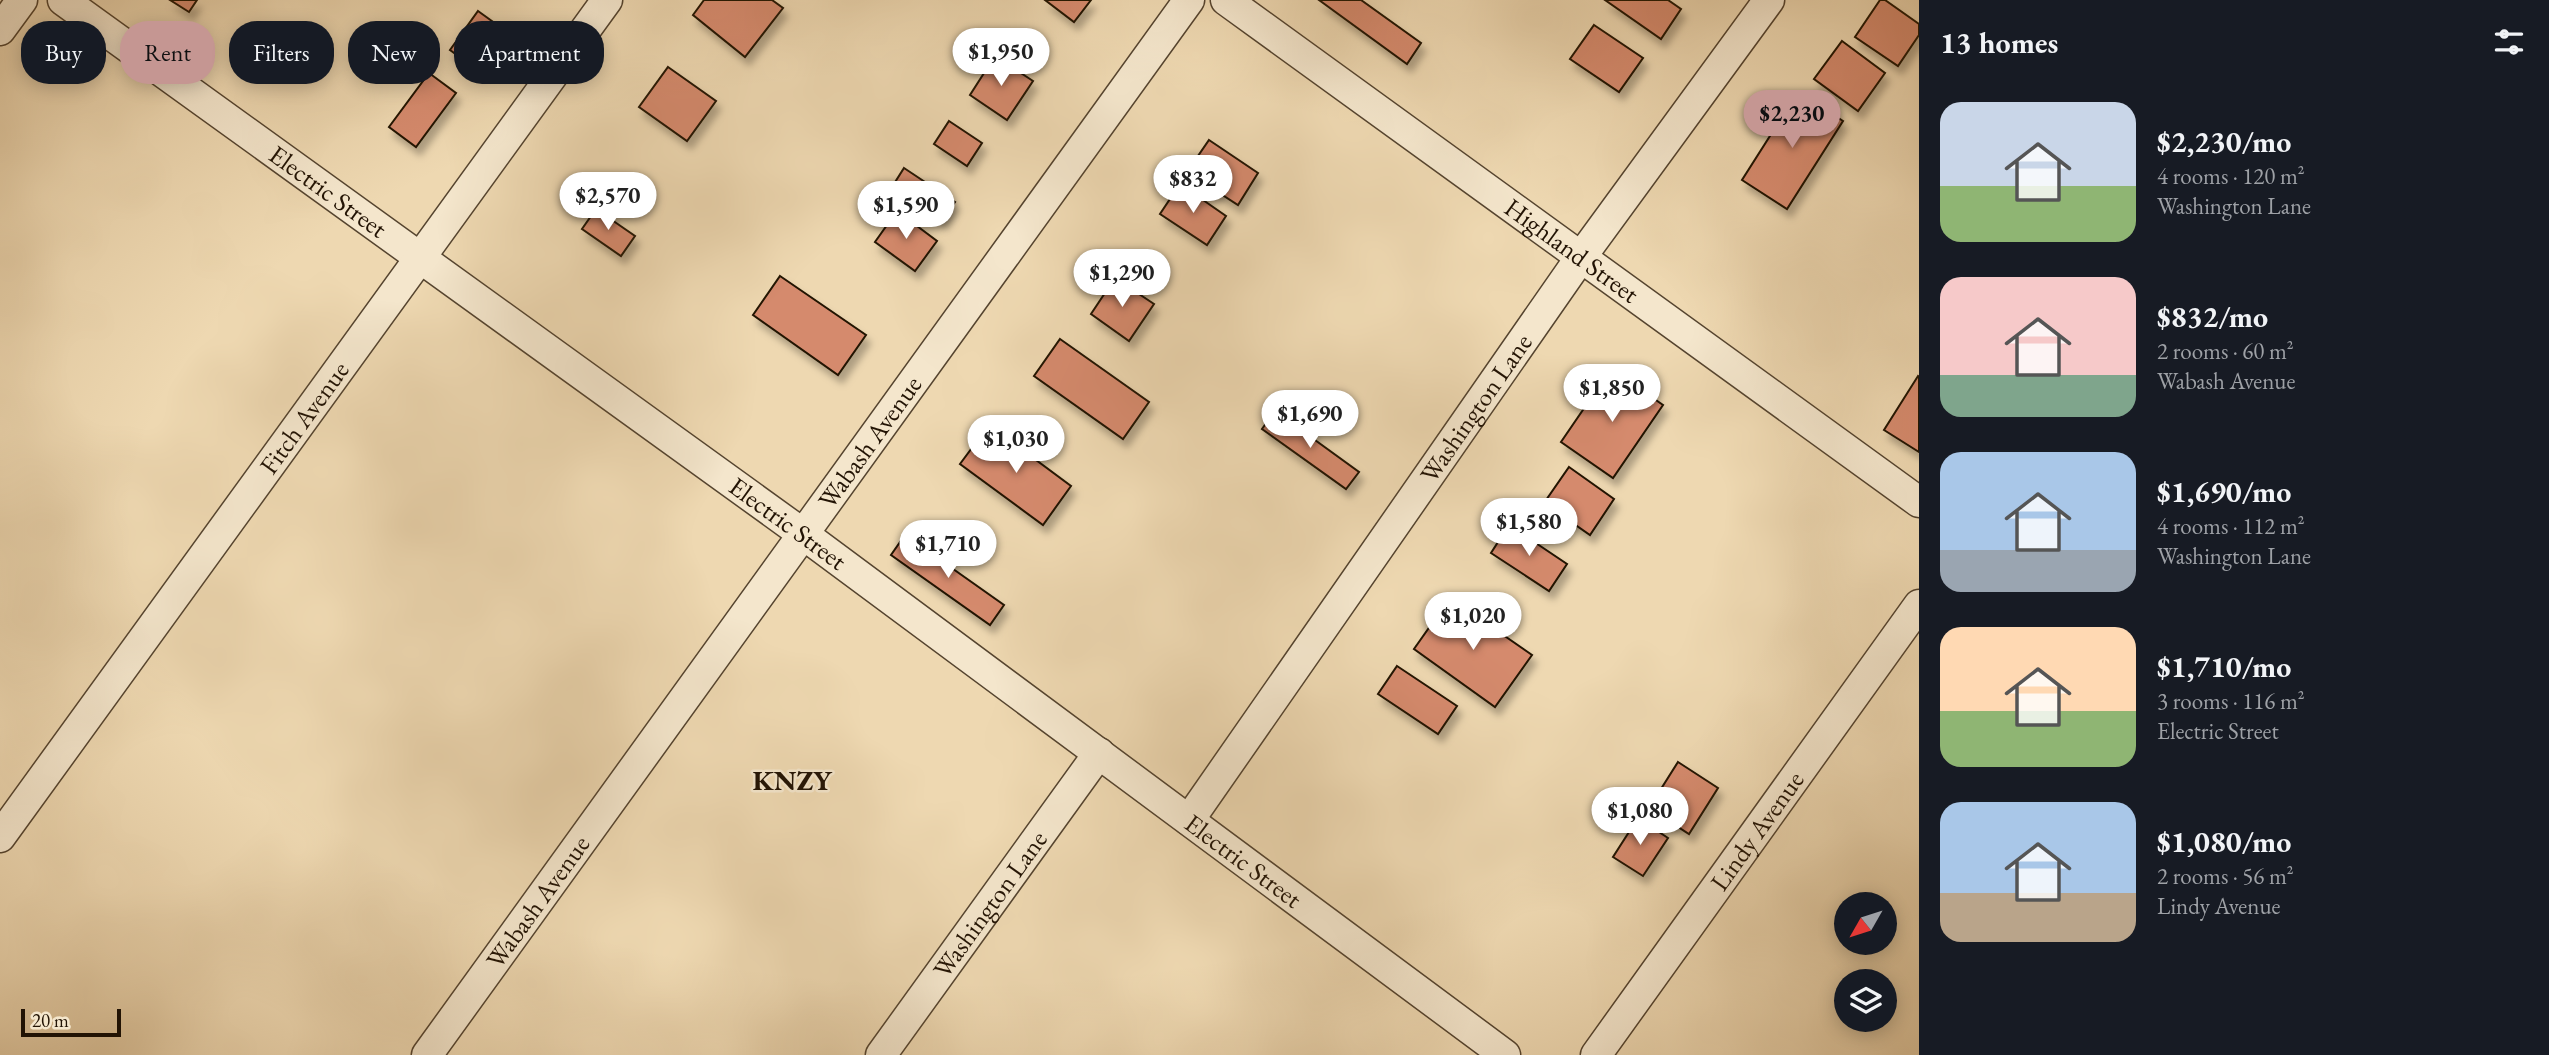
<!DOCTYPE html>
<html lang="en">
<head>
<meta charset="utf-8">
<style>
  :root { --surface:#171b24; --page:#242831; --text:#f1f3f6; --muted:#9ea1a6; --accent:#c59692 }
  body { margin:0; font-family:"EB Garamond",serif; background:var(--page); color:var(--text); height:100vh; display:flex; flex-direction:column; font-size:26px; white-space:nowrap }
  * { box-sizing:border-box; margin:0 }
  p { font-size:23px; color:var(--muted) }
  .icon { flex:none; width:38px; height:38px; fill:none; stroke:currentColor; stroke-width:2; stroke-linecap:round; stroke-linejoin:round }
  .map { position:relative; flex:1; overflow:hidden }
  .panel { display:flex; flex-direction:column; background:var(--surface); width:630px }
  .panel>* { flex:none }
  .top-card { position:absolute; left:21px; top:21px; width:665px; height:63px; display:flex; gap:14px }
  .needle { width:46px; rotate:231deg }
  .fabs { position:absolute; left:1834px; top:892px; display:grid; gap:14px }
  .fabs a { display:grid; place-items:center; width:63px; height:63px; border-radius:50%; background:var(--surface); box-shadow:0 4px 18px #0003; font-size:35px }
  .scale { position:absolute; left:21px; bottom:18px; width:100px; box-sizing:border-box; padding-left:7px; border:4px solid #221304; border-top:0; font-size:19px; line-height:24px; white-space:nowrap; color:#221304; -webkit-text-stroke:5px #f4e6cc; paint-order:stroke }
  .price { position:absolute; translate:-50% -60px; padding:0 16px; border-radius:24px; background:#fff; color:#222; font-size:23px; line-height:46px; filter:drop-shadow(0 2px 4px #0008) }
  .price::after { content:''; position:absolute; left:50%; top:42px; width:21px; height:16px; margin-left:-10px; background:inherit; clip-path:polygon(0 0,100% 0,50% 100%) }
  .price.on { background:var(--accent); color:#111 }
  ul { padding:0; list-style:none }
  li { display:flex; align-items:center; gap:21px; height:175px; padding:0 21px }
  li span { display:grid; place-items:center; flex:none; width:196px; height:140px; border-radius:21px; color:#555 }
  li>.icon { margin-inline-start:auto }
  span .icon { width:84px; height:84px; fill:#fffc; stroke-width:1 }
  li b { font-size:30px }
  h2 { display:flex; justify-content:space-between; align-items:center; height:84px; padding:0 21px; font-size:30px }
  .tag { padding:0 24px; border-radius:28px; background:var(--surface); box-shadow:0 4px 18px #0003; font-size:24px; line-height:63px }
  .tag.on { background:var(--accent); color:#111 }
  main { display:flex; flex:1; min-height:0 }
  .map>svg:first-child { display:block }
  .building { fill:#d58a6d; stroke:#221304; stroke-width:2; filter:url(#shadow) }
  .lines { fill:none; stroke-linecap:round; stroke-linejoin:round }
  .street-casing { stroke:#55442f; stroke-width:33 }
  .street { stroke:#f4e6cc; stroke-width:30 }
  .labels { text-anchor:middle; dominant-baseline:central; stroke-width:5; stroke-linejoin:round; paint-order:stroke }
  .street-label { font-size:26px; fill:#221304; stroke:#f4e6cc }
  .neighbourhood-label { font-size:28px; font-weight:bold; fill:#221304; stroke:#f4e6cc }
</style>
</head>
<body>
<main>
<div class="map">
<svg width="1919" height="1055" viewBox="0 0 1919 1055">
  <defs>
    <filter id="shadow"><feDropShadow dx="4.5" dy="8" stdDeviation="3.5" flood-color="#0004"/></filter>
  </defs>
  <rect width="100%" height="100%" fill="#eed8b1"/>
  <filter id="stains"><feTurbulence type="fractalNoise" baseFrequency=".00286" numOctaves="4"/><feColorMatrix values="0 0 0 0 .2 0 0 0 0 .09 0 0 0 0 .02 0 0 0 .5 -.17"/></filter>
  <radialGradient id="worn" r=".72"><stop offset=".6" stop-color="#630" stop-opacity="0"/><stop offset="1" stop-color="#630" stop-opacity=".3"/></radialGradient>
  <g class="building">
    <polygon points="170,0 197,0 189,12"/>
    <polygon points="704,0 772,0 783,8 745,57 693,15"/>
    <polygon points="1045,0 1091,0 1074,22"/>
    <polygon points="1319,0 1361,0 1421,43 1407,64"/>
    <polygon points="1605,0 1668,0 1681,9 1661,39"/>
    <polygon points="1880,0 1885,0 1919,24 1919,35 1898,66 1855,37"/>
    <polygon points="478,11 507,32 479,71 450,50"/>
    <polygon points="1594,25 1643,58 1619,92 1570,59"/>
    <polygon points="1842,41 1885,73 1858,111 1814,79"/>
    <polygon points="995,56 1033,81 1007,120 970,95"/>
    <polygon points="668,67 716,101 687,141 639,107"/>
    <polygon points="429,73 456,93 416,147 389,127"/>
    <polygon points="1798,92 1843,121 1787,209 1742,180"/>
    <polygon points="949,121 982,143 967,166 934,144"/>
    <polygon points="1209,140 1258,173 1238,205 1187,172"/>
    <polygon points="904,168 955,202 942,221 892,187"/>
    <polygon points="1180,184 1226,216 1207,245 1160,214"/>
    <polygon points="596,209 635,236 621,256 582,229"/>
    <polygon points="897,211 937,241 915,271 875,242"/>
    <polygon points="780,276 866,335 838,375 753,315"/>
    <polygon points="1115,278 1154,304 1129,341 1091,314"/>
    <polygon points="1060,339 1149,402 1123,439 1034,376"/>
    <polygon points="1611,369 1663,405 1613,478 1561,442"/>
    <polygon points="1918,376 1919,377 1919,452 1884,430"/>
    <polygon points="1275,411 1359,472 1346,489 1262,429"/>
    <polygon points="989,425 1071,486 1043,525 960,464"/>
    <polygon points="1569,467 1614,499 1590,535 1544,503"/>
    <polygon points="1509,525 1567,564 1549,591 1491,553"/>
    <polygon points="905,535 1004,605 990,625 891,555"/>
    <polygon points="1450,598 1532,655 1495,707 1414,649"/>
    <polygon points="1397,666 1457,706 1438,734 1378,694"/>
    <polygon points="1678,762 1718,788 1689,834 1649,808"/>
    <polygon points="1638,818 1668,838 1643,876 1613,857"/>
  </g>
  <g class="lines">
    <defs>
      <g id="street">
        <path id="s1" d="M63,0L803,534L1505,1055"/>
        <path id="s2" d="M1226,0L1919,502"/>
        <polyline points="0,30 22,0"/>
        <path id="s3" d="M1189,820L1581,257L1769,0"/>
        <path id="s4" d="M0,837L607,0"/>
        <path id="s5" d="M427,1055L1189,0"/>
        <path id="s6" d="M881,1055L1099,753"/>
        <path id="s7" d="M1596,1055L1919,605"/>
      </g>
    </defs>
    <use href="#street" class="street-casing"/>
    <use href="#street" class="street"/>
  </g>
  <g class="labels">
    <g class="street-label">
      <text stroke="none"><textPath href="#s1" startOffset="327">Electric Street</textPath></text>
      <text stroke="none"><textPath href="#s2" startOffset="427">Highland Street</textPath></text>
      <text stroke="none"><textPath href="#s3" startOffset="502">Washington Lane</textPath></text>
      <text stroke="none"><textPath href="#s4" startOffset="518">Fitch Avenue</textPath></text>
      <text stroke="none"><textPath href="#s5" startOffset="756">Wabash Avenue</textPath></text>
      <text stroke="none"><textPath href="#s1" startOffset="894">Electric Street</textPath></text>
      <text stroke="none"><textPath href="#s7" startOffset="276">Lindy Avenue</textPath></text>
      <text stroke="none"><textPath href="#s1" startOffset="1461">Electric Street</textPath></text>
      <text stroke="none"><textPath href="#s5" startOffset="189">Wabash Avenue</textPath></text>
      <text stroke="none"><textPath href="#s6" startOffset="186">Washington Lane</textPath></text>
    </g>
    <g class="neighbourhood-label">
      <text x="792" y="780">KNZY</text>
    </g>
  </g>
  <rect width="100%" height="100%" filter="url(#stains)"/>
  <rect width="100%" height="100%" fill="url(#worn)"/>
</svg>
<div class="fabs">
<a><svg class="needle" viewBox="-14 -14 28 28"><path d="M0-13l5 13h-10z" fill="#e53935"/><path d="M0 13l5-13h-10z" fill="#9ea1a6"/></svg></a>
<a><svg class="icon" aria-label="layers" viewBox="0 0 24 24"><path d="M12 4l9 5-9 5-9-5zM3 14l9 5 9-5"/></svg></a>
</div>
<div class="scale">20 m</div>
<b class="price" style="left:1001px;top:88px">$1,950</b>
<b class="price on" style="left:1792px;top:150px">$2,230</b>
<b class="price" style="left:1193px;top:215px">$832</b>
<b class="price" style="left:608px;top:232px">$2,570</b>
<b class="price" style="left:906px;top:241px">$1,590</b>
<b class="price" style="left:1122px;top:309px">$1,290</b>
<b class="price" style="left:1612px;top:424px">$1,850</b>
<b class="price" style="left:1310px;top:450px">$1,690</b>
<b class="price" style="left:1016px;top:475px">$1,030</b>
<b class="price" style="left:1529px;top:558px">$1,580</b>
<b class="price" style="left:948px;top:580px">$1,710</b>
<b class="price" style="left:1473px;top:652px">$1,020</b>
<b class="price" style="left:1640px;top:847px">$1,080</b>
<div class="top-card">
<a class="tag">Buy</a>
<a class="tag on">Rent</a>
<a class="tag">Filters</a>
<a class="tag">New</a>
<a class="tag">Apartment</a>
</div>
</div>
<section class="panel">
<h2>13 homes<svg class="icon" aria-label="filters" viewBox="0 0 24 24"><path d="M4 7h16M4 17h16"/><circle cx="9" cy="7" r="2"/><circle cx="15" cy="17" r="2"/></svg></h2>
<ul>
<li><span style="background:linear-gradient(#c9d6e8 60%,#8fb573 0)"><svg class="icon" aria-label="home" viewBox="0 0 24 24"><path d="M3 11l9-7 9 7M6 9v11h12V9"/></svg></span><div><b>$2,230/mo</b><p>4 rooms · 120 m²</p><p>Washington Lane</p></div></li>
<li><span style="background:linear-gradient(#f6c9c9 70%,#7fa58c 0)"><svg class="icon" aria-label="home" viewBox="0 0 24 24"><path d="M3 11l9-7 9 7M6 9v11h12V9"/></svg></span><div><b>$832/mo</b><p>2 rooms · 60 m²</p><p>Wabash Avenue</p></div></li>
<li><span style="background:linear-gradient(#a9c7e8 70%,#9aa5b1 0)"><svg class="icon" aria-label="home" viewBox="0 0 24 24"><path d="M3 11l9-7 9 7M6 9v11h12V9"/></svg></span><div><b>$1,690/mo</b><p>4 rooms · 112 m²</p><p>Washington Lane</p></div></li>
<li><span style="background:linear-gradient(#ffd9b3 60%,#8fb573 0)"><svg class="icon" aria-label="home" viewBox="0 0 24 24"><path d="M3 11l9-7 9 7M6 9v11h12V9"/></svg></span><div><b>$1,710/mo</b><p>3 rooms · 116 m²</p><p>Electric Street</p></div></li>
<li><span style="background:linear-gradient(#a9c7e8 65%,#b9a48a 0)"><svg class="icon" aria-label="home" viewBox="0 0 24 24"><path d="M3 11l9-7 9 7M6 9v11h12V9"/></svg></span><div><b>$1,080/mo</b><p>2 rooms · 56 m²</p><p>Lindy Avenue</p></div></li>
</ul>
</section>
</main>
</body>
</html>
